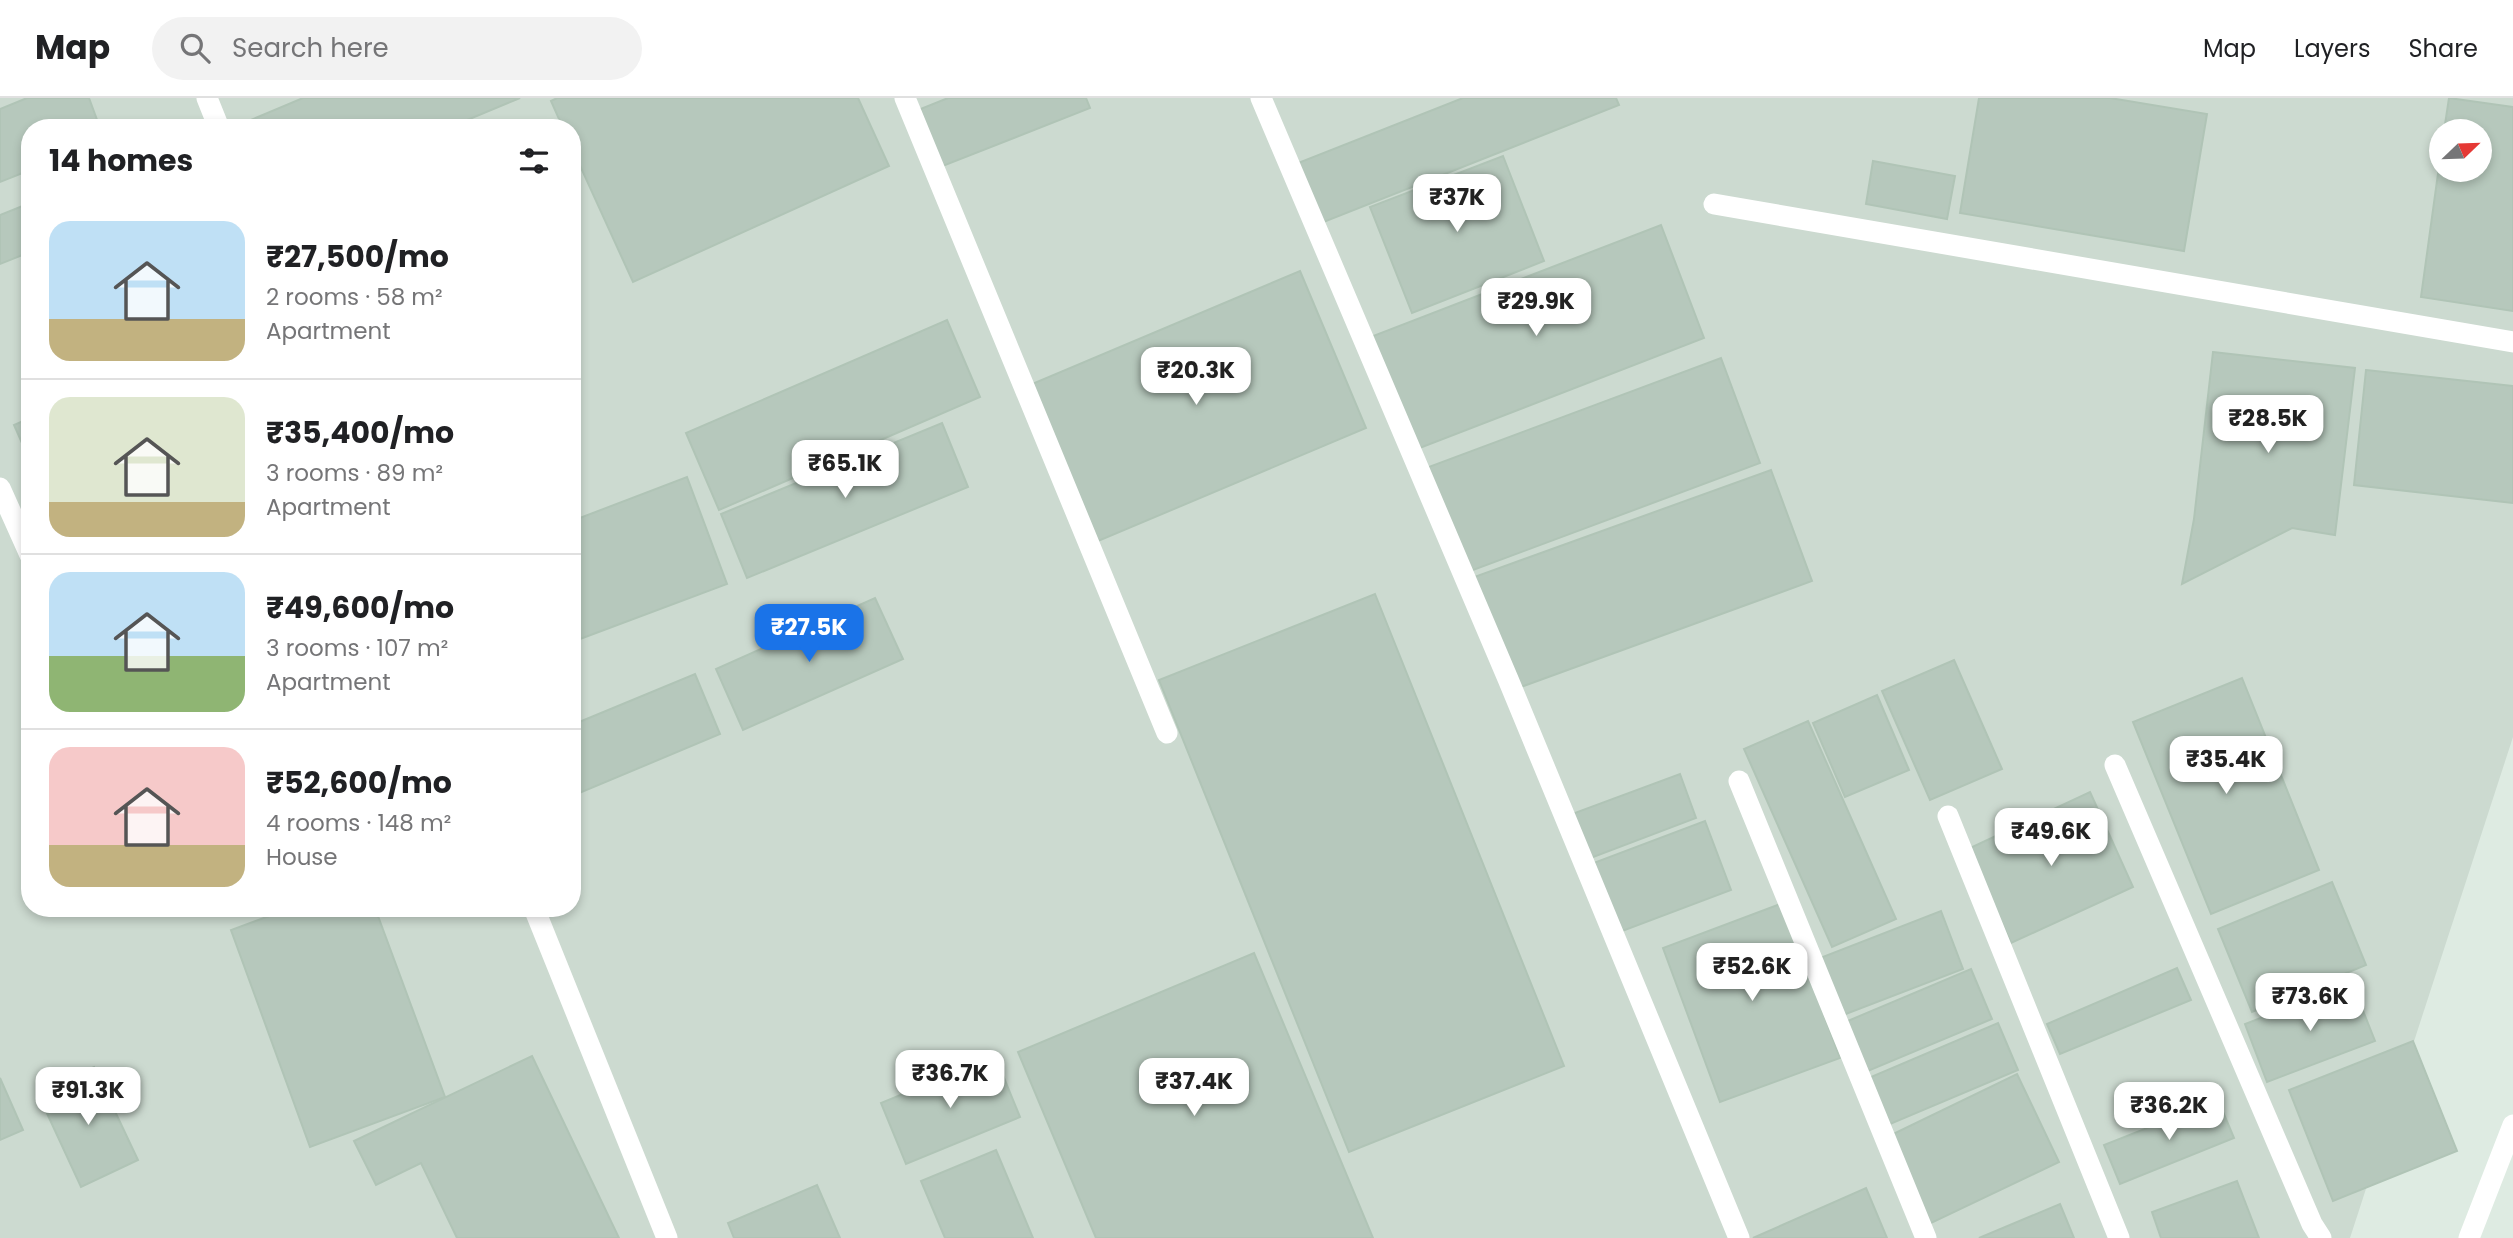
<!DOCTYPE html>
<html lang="en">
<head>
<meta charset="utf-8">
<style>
  :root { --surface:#fff; --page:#f2f2f2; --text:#202124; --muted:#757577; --line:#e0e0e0; --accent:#1a73e8 }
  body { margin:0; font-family:Poppins,sans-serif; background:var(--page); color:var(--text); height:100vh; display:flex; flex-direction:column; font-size:26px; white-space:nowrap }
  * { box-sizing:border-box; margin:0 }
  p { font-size:23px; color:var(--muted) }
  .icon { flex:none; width:38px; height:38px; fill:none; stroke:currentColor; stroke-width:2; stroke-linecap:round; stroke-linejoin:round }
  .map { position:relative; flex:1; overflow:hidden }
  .panel { position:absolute; left:21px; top:21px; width:560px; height:798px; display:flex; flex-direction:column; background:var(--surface); border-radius:28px; box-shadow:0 4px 10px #0003 }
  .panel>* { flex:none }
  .needle { width:46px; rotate:67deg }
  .buttons { position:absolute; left:2429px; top:21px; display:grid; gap:14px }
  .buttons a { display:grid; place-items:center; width:63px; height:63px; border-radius:50%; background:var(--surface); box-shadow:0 4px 10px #0003; font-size:35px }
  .price { position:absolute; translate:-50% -60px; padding:0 16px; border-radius:14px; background:#fff; color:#222; font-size:23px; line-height:46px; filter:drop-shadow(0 2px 4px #0008) }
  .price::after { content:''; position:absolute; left:50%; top:42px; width:21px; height:16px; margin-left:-10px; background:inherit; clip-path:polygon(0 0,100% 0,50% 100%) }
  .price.selected { background:var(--accent); color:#fff }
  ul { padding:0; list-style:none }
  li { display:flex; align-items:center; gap:21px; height:175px; padding:0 28px }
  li+li { border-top:2px solid var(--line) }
  li span { display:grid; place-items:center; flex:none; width:196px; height:140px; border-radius:21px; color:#555 }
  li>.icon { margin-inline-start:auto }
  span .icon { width:84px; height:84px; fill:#fffc; stroke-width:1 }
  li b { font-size:30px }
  h2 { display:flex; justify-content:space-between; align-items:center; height:84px; padding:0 28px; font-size:30px }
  header { display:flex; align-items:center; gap:42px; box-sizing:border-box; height:98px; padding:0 35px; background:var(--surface); border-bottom:2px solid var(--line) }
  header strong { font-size:33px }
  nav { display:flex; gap:38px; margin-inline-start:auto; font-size:24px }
  .search { width:490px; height:63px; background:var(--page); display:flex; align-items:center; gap:18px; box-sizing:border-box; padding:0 24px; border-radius:38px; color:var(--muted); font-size:26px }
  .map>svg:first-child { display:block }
  .built { fill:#ccdad0; fill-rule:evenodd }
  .building { fill:#b6c8bc; stroke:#b0c4b6; stroke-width:2 }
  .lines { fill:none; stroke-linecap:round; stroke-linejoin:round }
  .service { stroke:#fff; stroke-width:21 }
  .secondary { stroke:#fff; stroke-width:21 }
</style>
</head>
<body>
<header>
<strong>Map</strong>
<div class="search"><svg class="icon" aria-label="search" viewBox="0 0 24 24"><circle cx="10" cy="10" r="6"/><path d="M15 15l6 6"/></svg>Search here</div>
<nav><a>Map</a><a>Layers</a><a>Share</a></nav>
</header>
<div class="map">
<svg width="2513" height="1140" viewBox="0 0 2513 1140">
  <rect width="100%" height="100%" fill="#deebe2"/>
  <path class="built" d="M0,0H2513V639L2350,1140H0ZM30,30H572V810H30ZM2441,33H2480V72H2441Z"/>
  <g class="building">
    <polygon points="27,0 89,0 100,30 30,30 30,72 0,84 0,11"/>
    <polygon points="303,0 520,0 448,30 248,30 246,24"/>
    <polygon points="557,0 858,0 889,68 633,184 572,50 572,30 563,30 551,3"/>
    <polygon points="948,0 1086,0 1090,10 935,71 913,14"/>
    <polygon points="1463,0 1616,0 1619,7 1316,127 1293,67"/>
    <polygon points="1979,0 2110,0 2207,16 2184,153 1960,115"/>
    <polygon points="2449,0 2513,9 2513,213 2421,199 2441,54 2441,72 2480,72 2480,33 2444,33"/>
    <polygon points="1503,58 1544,163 1412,215 1370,109"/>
    <polygon points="1873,63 1955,78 1947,121 1866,106"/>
    <polygon points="30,105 30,154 0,166 0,117"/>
    <polygon points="1661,127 1704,240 1412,353 1368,240"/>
    <polygon points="1300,173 1366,330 1091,446 1025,289"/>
    <polygon points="947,222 980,299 719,412 686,335"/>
    <polygon points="2213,254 2355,270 2335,437 2292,430 2182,486 2194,421"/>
    <polygon points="1721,260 1760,365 1457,478 1418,373"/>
    <polygon points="2366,272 2513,288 2513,405 2354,387"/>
    <polygon points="30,320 30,363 14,327"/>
    <polygon points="942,325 968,389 747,480 721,416"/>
    <polygon points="1771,372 1812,483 1507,594 1466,482"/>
    <polygon points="687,379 727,486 572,544 572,423"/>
    <polygon points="1375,496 1564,968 1349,1054 1159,582"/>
    <polygon points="875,500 903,561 743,632 716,571"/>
    <polygon points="1954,562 2002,671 1930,702 1882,593"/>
    <polygon points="695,576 720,636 577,696 572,684 572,627"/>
    <polygon points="2242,580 2319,772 2211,816 2133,624"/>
    <polygon points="1877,597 1909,672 1845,699 1813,625"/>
    <polygon points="1808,623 1896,821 1832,849 1744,651"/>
    <polygon points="1680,676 1696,720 1588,761 1572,716"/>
    <polygon points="2090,694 2133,789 2011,845 1968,751"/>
    <polygon points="1705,723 1731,792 1609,838 1583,769"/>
    <polygon points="2332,784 2366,867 2252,914 2218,831"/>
    <polygon points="1783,805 1840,960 1720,1004 1663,850"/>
    <polygon points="291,810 375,810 445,999 310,1049 231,832"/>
    <polygon points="1941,813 1963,871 1838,919 1815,862"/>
    <polygon points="1254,855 1373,1140 1096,1140 1018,954"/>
    <polygon points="2177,870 2191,902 2060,956 2047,926"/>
    <polygon points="1971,871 1992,921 1863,975 1843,925"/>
    <polygon points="2352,885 2375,943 2267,984 2245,926"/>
    <polygon points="1998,925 2018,972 1883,1029 1864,982"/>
    <polygon points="2413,943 2457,1053 2333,1103 2289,992"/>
    <polygon points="532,958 619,1140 457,1140 421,1065 376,1087 354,1043"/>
    <polygon points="995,958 1020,1019 906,1066 881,1005"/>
    <polygon points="94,969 138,1062 81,1089 38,996"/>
    <polygon points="2017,976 2059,1064 1929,1126 1887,1039"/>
    <polygon points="0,980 23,1032 0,1042"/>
    <polygon points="2218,1002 2234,1040 2120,1086 2104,1047"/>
    <polygon points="996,1052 1033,1140 945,1140 921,1083"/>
    <polygon points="2237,1083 2259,1140 2161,1140 2152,1114"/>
    <polygon points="817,1087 840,1140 734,1140 728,1125"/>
    <polygon points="1866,1090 1887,1140 1753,1140"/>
    <polygon points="2060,1106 2074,1140 1979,1140"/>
  </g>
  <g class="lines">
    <g class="service">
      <polyline points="207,0 219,30"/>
      <polyline points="905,0 1167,635"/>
      <polyline points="1261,0 1508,581 1739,1140"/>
      <polyline points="1714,106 2513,244"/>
      <polyline points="0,390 30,457"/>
      <polyline points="2115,667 2312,1126 2321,1140"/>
      <polyline points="1739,683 1926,1140"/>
      <polyline points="1948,718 2119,1140"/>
      <polyline points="534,810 667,1140"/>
    </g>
    <polyline class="secondary" points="2469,1140 2513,1027"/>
  </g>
</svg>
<div class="buttons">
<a><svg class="needle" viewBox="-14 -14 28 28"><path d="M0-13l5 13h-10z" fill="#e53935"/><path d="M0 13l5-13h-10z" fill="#757577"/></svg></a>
</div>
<b class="price" style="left:1457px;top:136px">₹37K</b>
<b class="price" style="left:1536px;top:240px">₹29.9K</b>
<b class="price" style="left:1196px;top:309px">₹20.3K</b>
<b class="price" style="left:2268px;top:357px">₹28.5K</b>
<b class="price" style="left:845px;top:402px">₹65.1K</b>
<b class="price selected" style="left:809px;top:566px">₹27.5K</b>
<b class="price" style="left:2226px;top:698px">₹35.4K</b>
<b class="price" style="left:2051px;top:770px">₹49.6K</b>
<b class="price" style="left:1752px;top:905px">₹52.6K</b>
<b class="price" style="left:2310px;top:935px">₹73.6K</b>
<b class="price" style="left:950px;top:1012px">₹36.7K</b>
<b class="price" style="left:1194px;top:1020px">₹37.4K</b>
<b class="price" style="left:88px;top:1029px">₹91.3K</b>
<b class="price" style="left:2169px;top:1044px">₹36.2K</b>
<section class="panel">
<h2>14 homes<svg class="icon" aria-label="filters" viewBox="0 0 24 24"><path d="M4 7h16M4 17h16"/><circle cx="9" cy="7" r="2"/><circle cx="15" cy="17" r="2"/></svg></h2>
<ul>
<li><span style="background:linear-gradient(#bfe0f5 70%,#c2b280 0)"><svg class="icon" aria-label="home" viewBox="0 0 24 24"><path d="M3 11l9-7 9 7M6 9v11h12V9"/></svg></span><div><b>₹27,500/mo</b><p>2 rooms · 58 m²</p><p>Apartment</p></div></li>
<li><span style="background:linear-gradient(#dfe7d0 75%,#c2b280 0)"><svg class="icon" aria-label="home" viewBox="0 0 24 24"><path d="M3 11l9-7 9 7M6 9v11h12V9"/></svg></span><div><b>₹35,400/mo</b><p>3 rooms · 89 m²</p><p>Apartment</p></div></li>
<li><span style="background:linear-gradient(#bfe0f5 60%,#8fb573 0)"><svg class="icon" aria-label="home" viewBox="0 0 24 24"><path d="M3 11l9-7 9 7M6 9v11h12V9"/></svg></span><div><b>₹49,600/mo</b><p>3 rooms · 107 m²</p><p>Apartment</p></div></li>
<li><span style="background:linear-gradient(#f6c9c9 70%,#c2b280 0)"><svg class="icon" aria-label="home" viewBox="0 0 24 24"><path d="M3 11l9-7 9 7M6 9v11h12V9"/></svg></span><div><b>₹52,600/mo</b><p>4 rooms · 148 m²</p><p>House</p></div></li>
</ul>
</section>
</div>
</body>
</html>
